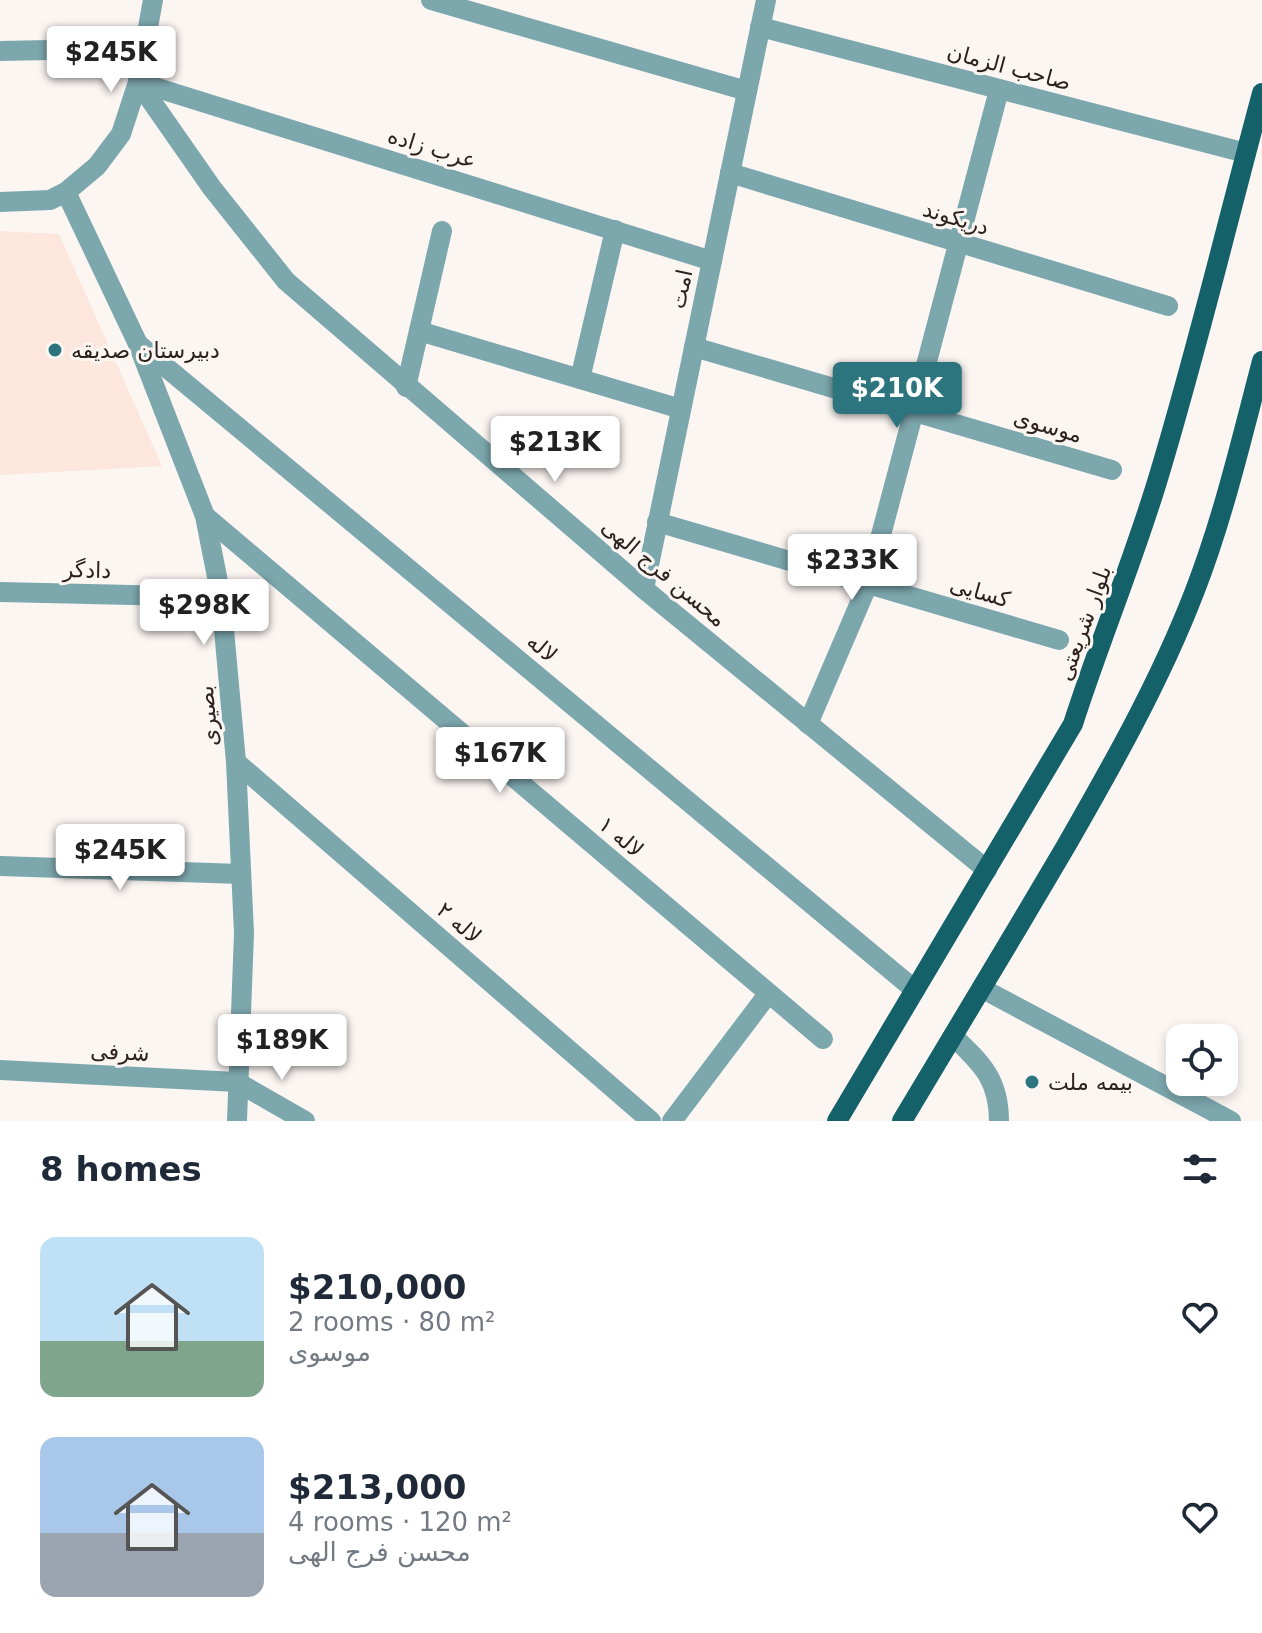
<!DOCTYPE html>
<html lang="en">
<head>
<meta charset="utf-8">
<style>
  :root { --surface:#fff; --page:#f6f6f7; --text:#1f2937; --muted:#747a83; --accent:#2d757e }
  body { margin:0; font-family:"DejaVu Sans","Noto Sans Arabic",sans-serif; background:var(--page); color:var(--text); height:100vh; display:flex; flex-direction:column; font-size:30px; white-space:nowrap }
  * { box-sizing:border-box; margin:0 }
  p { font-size:26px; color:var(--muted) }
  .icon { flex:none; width:44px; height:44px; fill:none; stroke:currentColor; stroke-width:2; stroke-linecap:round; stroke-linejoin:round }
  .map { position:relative; height:1121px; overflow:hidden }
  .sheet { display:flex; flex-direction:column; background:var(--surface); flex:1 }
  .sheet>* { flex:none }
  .controls { position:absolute; left:1166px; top:1024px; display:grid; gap:16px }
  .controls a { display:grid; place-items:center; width:72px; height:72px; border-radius:16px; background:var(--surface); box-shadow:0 4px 12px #0003; font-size:40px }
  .price { position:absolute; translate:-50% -68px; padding:0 18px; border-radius:8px; background:#fff; color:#222; font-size:26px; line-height:52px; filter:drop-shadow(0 2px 4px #0008) }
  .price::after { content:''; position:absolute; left:50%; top:48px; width:24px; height:18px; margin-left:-12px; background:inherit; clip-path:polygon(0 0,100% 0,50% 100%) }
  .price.on { background:var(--accent); color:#fff }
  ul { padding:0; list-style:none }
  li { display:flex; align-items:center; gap:24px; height:200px; padding:0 40px }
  li span { display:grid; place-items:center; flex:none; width:224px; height:160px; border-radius:16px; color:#555 }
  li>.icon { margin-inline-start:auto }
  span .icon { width:96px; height:96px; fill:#fffc; stroke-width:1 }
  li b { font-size:34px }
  h2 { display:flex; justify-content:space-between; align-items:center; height:96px; padding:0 40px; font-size:34px }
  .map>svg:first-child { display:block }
  .built { fill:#fde6db }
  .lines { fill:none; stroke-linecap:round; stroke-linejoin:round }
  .minor { stroke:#7ca7ad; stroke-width:20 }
  .tertiary { stroke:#7ca7ad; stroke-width:20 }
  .primary { stroke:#15616a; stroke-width:20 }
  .poi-dot { fill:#2d757e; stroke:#fcf6f3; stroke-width:3 }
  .labels { text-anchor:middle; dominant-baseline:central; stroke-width:6; stroke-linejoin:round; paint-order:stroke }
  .street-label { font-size:22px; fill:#2c211c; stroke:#fcf6f3 }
  .poi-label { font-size:22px; fill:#2c211c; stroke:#fcf6f3; text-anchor:start }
</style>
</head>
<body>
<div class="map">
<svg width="1262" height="1121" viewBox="0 0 1262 1121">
  <rect width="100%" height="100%" fill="#fcf6f3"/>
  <polygon class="built" points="0,231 59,234 162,466 0,475"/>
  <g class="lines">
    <g class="minor">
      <polyline points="431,0 747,91"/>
      <polyline points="760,27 1246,153"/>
      <polyline points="0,51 146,48"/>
      <polyline points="138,82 212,188 286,281 644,589 987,870"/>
      <polyline points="138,82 712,261"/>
      <polyline points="730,173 1168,306"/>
      <polyline points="419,331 681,409"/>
      <polyline points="138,344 915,990"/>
      <polyline points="694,347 1112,470"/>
      <polyline points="580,379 615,230"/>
      <polyline points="406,387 442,231"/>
      <polyline points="205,516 823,1039"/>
      <polyline points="657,522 1059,640"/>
      <polyline points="644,589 766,0"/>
      <polyline points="0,592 221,597"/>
      <polyline points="808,724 868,584 999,90"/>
      <polyline points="236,762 651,1121"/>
      <polyline points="0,866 241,874"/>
      <polyline points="983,989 1231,1121"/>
      <path d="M953,1036C981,1063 999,1079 999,1121"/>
      <polyline points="0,1070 237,1082 305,1121"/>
      <polyline points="672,1121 768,994"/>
    </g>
    <g class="tertiary">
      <polyline points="66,192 138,344 205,516 221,597 236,762 244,933 237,1121"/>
      <polyline points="0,202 50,200 66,192 97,166 121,134 138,82 153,0"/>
    </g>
    <g class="primary">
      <path d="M837,1121L1073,724C1099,643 1132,564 1157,482C1196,354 1227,223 1262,93"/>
      <path d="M902,1121C957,1029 1012,938 1066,846C1113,764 1160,681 1194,593C1223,519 1242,437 1262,361"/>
    </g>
  </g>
  <g class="poi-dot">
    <circle cx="55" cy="350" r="8"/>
    <circle cx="1032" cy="1082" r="8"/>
  </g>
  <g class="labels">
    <g class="street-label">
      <text transform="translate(1009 67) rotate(15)">صاحب الزمان</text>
      <text transform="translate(432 148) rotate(17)">عرب زاده</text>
      <text transform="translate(956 218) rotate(17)">دریکوند</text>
      <text transform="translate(681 289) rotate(-78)">امت</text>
      <text transform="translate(1048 426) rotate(16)">موسوی</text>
      <text transform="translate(87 570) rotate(1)">دادگر</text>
      <text transform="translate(664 573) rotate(40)">محسن فرج الهی</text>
      <text transform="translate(980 592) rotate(16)">کسایی</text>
      <text transform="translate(1084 623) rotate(-70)">بلوار شریعتی</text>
      <text transform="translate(542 648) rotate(40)">لاله</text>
      <text transform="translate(208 716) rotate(-95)">بصیری</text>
      <text transform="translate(621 837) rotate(40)">لاله ۱</text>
      <text transform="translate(459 923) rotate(41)">لاله ۲</text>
      <text transform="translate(120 1052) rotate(3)">شرفی</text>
    </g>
    <g class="poi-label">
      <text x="71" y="350">دبیرستان صدیقه</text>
      <text x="1048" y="1082">بیمه ملت</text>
    </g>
  </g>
</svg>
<div class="controls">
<a><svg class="icon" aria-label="locate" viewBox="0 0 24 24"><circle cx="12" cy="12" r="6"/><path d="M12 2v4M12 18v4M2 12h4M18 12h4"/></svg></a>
</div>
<b class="price" style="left:111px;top:94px">$245K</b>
<b class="price on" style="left:897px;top:430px">$210K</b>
<b class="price" style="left:555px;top:484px">$213K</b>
<b class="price" style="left:852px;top:602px">$233K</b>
<b class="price" style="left:204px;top:647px">$298K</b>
<b class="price" style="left:500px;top:795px">$167K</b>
<b class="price" style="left:120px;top:892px">$245K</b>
<b class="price" style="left:282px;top:1082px">$189K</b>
</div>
<section class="sheet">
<h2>8 homes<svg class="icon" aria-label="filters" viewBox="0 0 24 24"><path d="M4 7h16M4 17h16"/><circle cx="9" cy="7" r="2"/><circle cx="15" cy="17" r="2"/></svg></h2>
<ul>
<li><span style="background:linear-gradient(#bfe0f5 65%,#7fa58c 0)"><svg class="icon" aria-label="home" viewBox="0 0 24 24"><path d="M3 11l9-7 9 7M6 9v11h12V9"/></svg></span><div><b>$210,000</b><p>2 rooms · 80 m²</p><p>موسوی</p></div><svg class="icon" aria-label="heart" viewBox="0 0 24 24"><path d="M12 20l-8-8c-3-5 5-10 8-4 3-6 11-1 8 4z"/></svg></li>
<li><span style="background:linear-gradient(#a9c7e8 60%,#9aa5b1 0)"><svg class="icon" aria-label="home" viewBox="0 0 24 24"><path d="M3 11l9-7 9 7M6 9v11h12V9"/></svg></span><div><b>$213,000</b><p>4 rooms · 120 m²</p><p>محسن فرج الهی</p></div><svg class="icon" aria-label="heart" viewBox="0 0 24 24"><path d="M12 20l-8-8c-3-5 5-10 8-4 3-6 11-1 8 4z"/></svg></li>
</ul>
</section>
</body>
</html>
